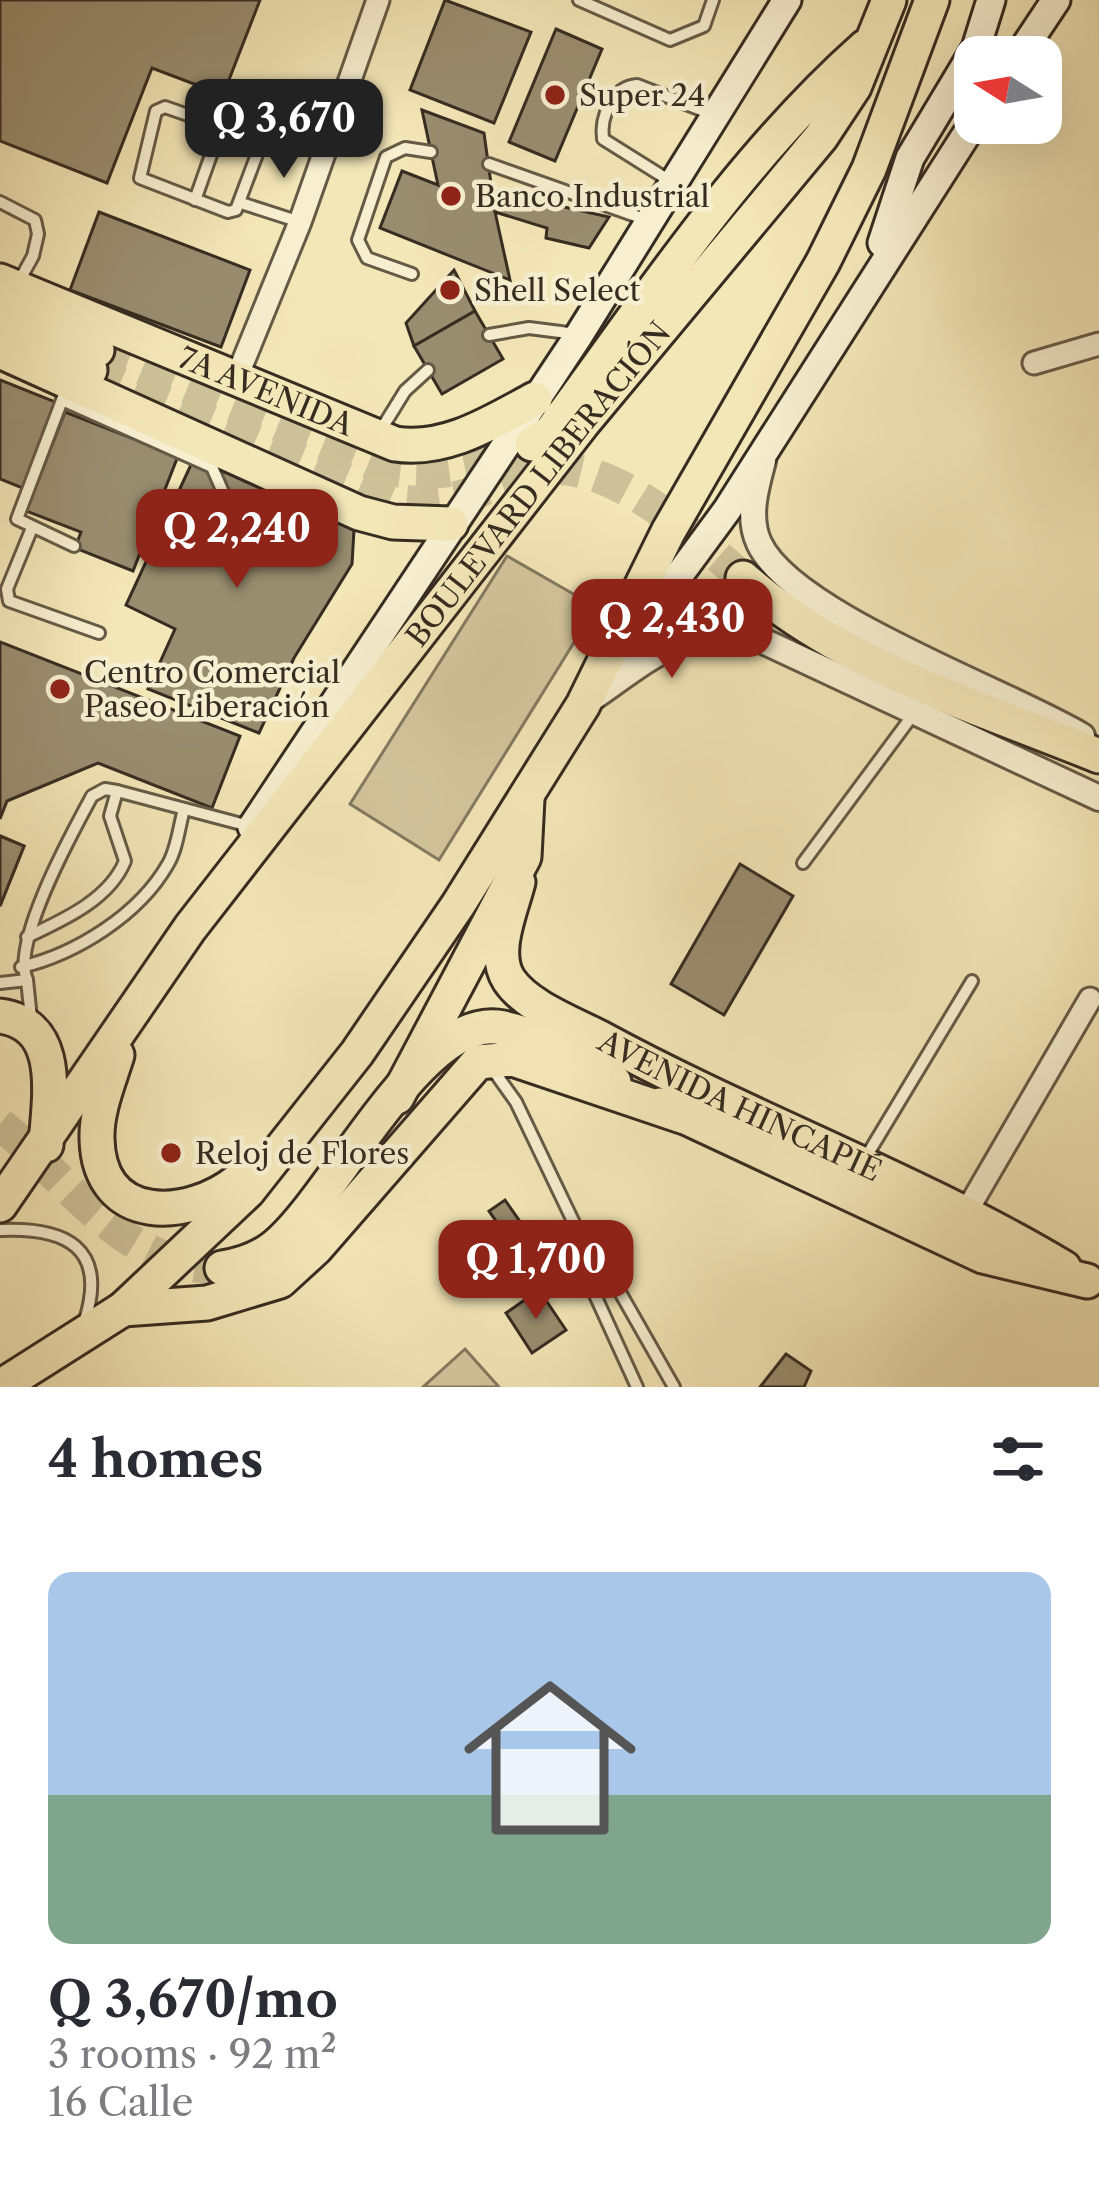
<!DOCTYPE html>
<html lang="en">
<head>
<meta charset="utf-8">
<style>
  :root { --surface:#fff; --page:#f2f2f3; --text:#2b2b33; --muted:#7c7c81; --accent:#8f2418 }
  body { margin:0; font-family:"Libre Caslon Text",serif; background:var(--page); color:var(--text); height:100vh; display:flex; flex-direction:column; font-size:45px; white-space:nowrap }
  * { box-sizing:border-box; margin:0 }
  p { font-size:39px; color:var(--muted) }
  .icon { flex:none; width:66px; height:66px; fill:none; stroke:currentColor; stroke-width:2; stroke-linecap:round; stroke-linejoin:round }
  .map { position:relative; height:1387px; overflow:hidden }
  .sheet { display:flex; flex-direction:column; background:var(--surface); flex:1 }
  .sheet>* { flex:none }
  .needle { width:78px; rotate:281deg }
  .controls { position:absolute; left:954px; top:36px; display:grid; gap:24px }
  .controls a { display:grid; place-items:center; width:108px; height:108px; border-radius:24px; background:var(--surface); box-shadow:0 12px 48px #0002; font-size:60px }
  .price { position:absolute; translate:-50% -102px; padding:0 27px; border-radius:24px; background:var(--accent); color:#fff; font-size:39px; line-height:78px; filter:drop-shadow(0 3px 6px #0008) }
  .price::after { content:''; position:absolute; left:50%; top:72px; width:36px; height:27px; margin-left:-18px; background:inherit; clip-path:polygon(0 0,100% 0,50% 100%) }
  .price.active { background:#222; color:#fff }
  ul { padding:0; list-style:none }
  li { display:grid; align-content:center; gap:24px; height:636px; padding:0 48px }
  li span { display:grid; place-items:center; height:372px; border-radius:24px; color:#555 }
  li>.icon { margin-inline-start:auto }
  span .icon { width:216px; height:216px; fill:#fffc; stroke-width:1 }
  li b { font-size:51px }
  h2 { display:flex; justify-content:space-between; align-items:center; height:144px; padding:0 48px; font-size:51px }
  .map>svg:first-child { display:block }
  .green { fill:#d3c69e; stroke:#857960; stroke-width:3 }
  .building { fill:#998d6f; stroke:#372c21; stroke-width:3 }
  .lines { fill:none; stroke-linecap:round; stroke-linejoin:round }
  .primary-tunnel { stroke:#cdc199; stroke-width:33; stroke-dasharray:33 16; stroke-linecap:butt }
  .trunk-tunnel { stroke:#cdc199; stroke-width:33; stroke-dasharray:33 16; stroke-linecap:butt }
  .service-casing { stroke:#665a46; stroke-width:16 }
  .minor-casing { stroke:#665a46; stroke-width:27 }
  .tertiary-casing { stroke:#665a46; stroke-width:30 }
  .secondary-casing { stroke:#372c21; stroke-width:33 }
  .primary-casing { stroke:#372c21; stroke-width:39 }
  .trunk-casing { stroke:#372c21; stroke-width:39 }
  .service { stroke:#f7efd0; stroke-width:10 }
  .minor { stroke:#f7efd0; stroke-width:21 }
  .tertiary { stroke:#f7efd0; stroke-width:24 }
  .secondary { stroke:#f7efd0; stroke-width:27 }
  .primary { stroke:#f3e6b7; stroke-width:33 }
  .trunk { stroke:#f3e6b7; stroke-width:33 }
  .poi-dot { fill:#8f2418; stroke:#f7efd0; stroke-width:4.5 }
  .labels { text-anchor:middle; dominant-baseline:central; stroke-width:9; stroke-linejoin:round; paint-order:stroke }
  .poi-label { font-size:30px; fill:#372c21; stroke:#f7efd0; text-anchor:start }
  .street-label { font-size:30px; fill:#372c21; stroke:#f7efd0 }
</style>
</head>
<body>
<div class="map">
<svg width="1099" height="1387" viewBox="0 0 1099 1387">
  <rect width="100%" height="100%" fill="#f3e6b7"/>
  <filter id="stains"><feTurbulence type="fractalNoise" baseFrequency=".00167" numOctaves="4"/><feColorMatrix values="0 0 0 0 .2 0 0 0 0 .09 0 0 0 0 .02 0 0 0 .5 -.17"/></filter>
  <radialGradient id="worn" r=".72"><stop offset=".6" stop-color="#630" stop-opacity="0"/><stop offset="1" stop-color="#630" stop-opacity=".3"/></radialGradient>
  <g class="green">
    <polygon points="507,556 596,607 439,860 350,804"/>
    <polygon points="465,1349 499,1387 423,1387"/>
  </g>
  <g class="building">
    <polygon points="0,0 260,0 223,95 152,68 107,183 0,141"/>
    <polygon points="445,0 531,32 494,123 410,90"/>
    <polygon points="556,29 602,49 555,161 509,142"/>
    <polygon points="422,110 484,133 492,191 609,217 589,248 546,238 547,228 495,212 510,280 380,228 402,171 438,185"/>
    <polygon points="99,212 250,270 221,347 70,290"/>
    <polygon points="454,270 475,311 414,346 406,323"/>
    <polygon points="475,311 503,359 442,394 414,346"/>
    <polygon points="0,380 58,403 25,489 0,479"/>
    <polygon points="65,412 178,456 133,571 75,548 81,532 26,511"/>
    <polygon points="195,456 354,530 352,564 294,658 259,733 148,689 175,629 126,605"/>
    <polygon points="0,642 240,736 212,808 98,763 7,801 0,819"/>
    <polygon points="0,836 24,846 0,906"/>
    <polygon points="0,836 24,846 0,906"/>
    <polygon points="740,864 793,896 724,1015 671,984"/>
    <polygon points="505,1200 521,1223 506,1235 489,1211"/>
    <polygon points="539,1290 566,1330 532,1353 506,1313"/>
    <polygon points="786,1354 811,1371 804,1387 760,1387"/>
  </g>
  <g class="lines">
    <g class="primary-tunnel">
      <path d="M90,370L396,500C446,509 487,487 532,472C601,449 694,536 743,578"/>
      <path d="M0,1124C70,1181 124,1269 222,1268"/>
    </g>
    <path class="trunk-tunnel" d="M97,350L386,469C432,478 477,469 519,450"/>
    <defs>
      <g id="service">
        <polyline points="579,0 670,40 704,26 713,0"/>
        <polygon points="165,107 262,141 236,210 228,212 140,178 156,111"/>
        <polyline points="489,164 650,221"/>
        <path d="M670,181L603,139C600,116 613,87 637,85L712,114"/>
        <polyline points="195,200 222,124"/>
        <polyline points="0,202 35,220 38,234 33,256 17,285"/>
        <polyline points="241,203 300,222"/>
        <polyline points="412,274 367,258 358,240 386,157 405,148 431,152"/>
        <polyline points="489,335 529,328 576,334"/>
        <polyline points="67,387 17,519 74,546"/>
        <polyline points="62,400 212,467 229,506"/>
        <polyline points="379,433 405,391 428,370"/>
        <polyline points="32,528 7,589 9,601 99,633"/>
        <polyline points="803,863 915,712"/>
        <path d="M27,937C63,920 109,900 125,861L110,816L117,791"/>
        <path d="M21,967C76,954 139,915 168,864C177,849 179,827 184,809"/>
        <polyline points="27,980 31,1018"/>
        <path d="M0,983L27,980C11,943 72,833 92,796L105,789L117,791L249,826"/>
        <polyline points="491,1067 516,1102 584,1244 609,1273 674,1387"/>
        <polyline points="863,1162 972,981"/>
        <path d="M0,1230C65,1227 108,1247 85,1320"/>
        <polyline points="585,1247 590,1284 637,1387"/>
      </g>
      <g id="minor">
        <polyline points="1034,363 1099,344"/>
        <polyline points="236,379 300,222 378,0"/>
        <polyline points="965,1214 1090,999"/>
      </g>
      <g id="tertiary">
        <path d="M763,461C756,487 747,517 759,543C792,615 1007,691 1082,736"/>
        <path d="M585,703C645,663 685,619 761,640L1099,798"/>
      </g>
      <g id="secondary">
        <polyline points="1018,57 1056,0"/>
        <polyline points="882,243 910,158 976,48 991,0"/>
        <polyline points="618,658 727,510 975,121"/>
        <polyline points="252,827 579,335 787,0"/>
      </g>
      <g id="primary">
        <path id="s1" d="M0,281L395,444C446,452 492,422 535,399"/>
        <polyline points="0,325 90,370"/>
        <polyline points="0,351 359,513 393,522 451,524"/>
        <path d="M743,578C840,665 979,707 1099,756"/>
        <path id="s2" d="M518,882C511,910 491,953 509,980C527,1007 574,1024 602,1039C753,1121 917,1180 1064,1268"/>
        <path d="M0,1016C64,1025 49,1098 46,1145"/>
        <polyline points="660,1105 983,1256 1087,1281"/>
        <path d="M222,1268C241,1265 257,1260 273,1248C331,1204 418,1018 497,1027C536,1032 579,1064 614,1082"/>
      </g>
      <g id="trunk">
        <polyline points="0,298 97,350"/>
        <path d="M532,444L551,432C648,300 742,156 865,47"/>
        <path d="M117,1055C109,1081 96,1111 97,1139C99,1225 188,1221 239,1180"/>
        <polyline points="397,1097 524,857 527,799"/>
        <path id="s3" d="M0,1205L190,928L582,424L821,137L854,87L889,0"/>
        <polyline points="123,1309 207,1303 280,1281 316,1248 478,1062 513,1059 682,1116"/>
        <polyline points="0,1387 123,1309 248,1191 357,1053 458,905 583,705 668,532 823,262 869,169 932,0"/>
      </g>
    </defs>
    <use href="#service" class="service-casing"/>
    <use href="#minor" class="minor-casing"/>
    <use href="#tertiary" class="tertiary-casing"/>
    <use href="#secondary" class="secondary-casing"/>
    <use href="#primary" class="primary-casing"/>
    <use href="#trunk" class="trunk-casing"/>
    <use href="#service" class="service"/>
    <use href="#minor" class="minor"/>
    <use href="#tertiary" class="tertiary"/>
    <use href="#secondary" class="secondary"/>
    <use href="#primary" class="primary"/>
    <use href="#trunk" class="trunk"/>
  </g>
  <g class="poi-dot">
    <circle cx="555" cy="95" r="12"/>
    <circle cx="451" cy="196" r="12"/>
    <circle cx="450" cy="290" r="12"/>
    <circle cx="60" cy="689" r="12"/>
    <circle cx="171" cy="1153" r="12"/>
  </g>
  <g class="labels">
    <g class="poi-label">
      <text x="579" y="95">Super 24</text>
      <text x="475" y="196">Banco Industrial</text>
      <text x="474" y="290">Shell Select</text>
      <text x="84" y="672">Centro Comercial<tspan x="84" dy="34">Paseo Liberación</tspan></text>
      <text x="195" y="1153">Reloj de Flores</text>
    </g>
    <g class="street-label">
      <text stroke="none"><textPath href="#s1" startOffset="288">7A AVENIDA</textPath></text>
      <text stroke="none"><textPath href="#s3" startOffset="900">BOULEVARD LIBERACIÓN</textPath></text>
      <text stroke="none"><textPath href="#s2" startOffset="366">AVENIDA HINCAPIÉ</textPath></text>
    </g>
  </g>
  <rect width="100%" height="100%" filter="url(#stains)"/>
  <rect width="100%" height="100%" fill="url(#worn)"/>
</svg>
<div class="controls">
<a><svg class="needle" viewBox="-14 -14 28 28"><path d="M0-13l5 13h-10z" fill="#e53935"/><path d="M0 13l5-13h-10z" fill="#7c7c81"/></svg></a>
</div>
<b class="price active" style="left:284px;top:181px">Q 3,670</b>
<b class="price" style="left:237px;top:591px">Q 2,240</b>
<b class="price" style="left:672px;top:681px">Q 2,430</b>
<b class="price" style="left:536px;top:1322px">Q 1,700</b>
</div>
<section class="sheet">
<h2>4 homes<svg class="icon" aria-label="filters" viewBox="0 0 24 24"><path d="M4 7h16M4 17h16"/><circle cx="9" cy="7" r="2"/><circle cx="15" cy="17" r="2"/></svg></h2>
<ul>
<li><span style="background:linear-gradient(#a9c7e8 60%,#7fa58c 0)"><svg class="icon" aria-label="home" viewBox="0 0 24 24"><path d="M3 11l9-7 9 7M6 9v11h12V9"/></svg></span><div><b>Q 3,670/mo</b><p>3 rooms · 92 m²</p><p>16 Calle</p></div></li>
</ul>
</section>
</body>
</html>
